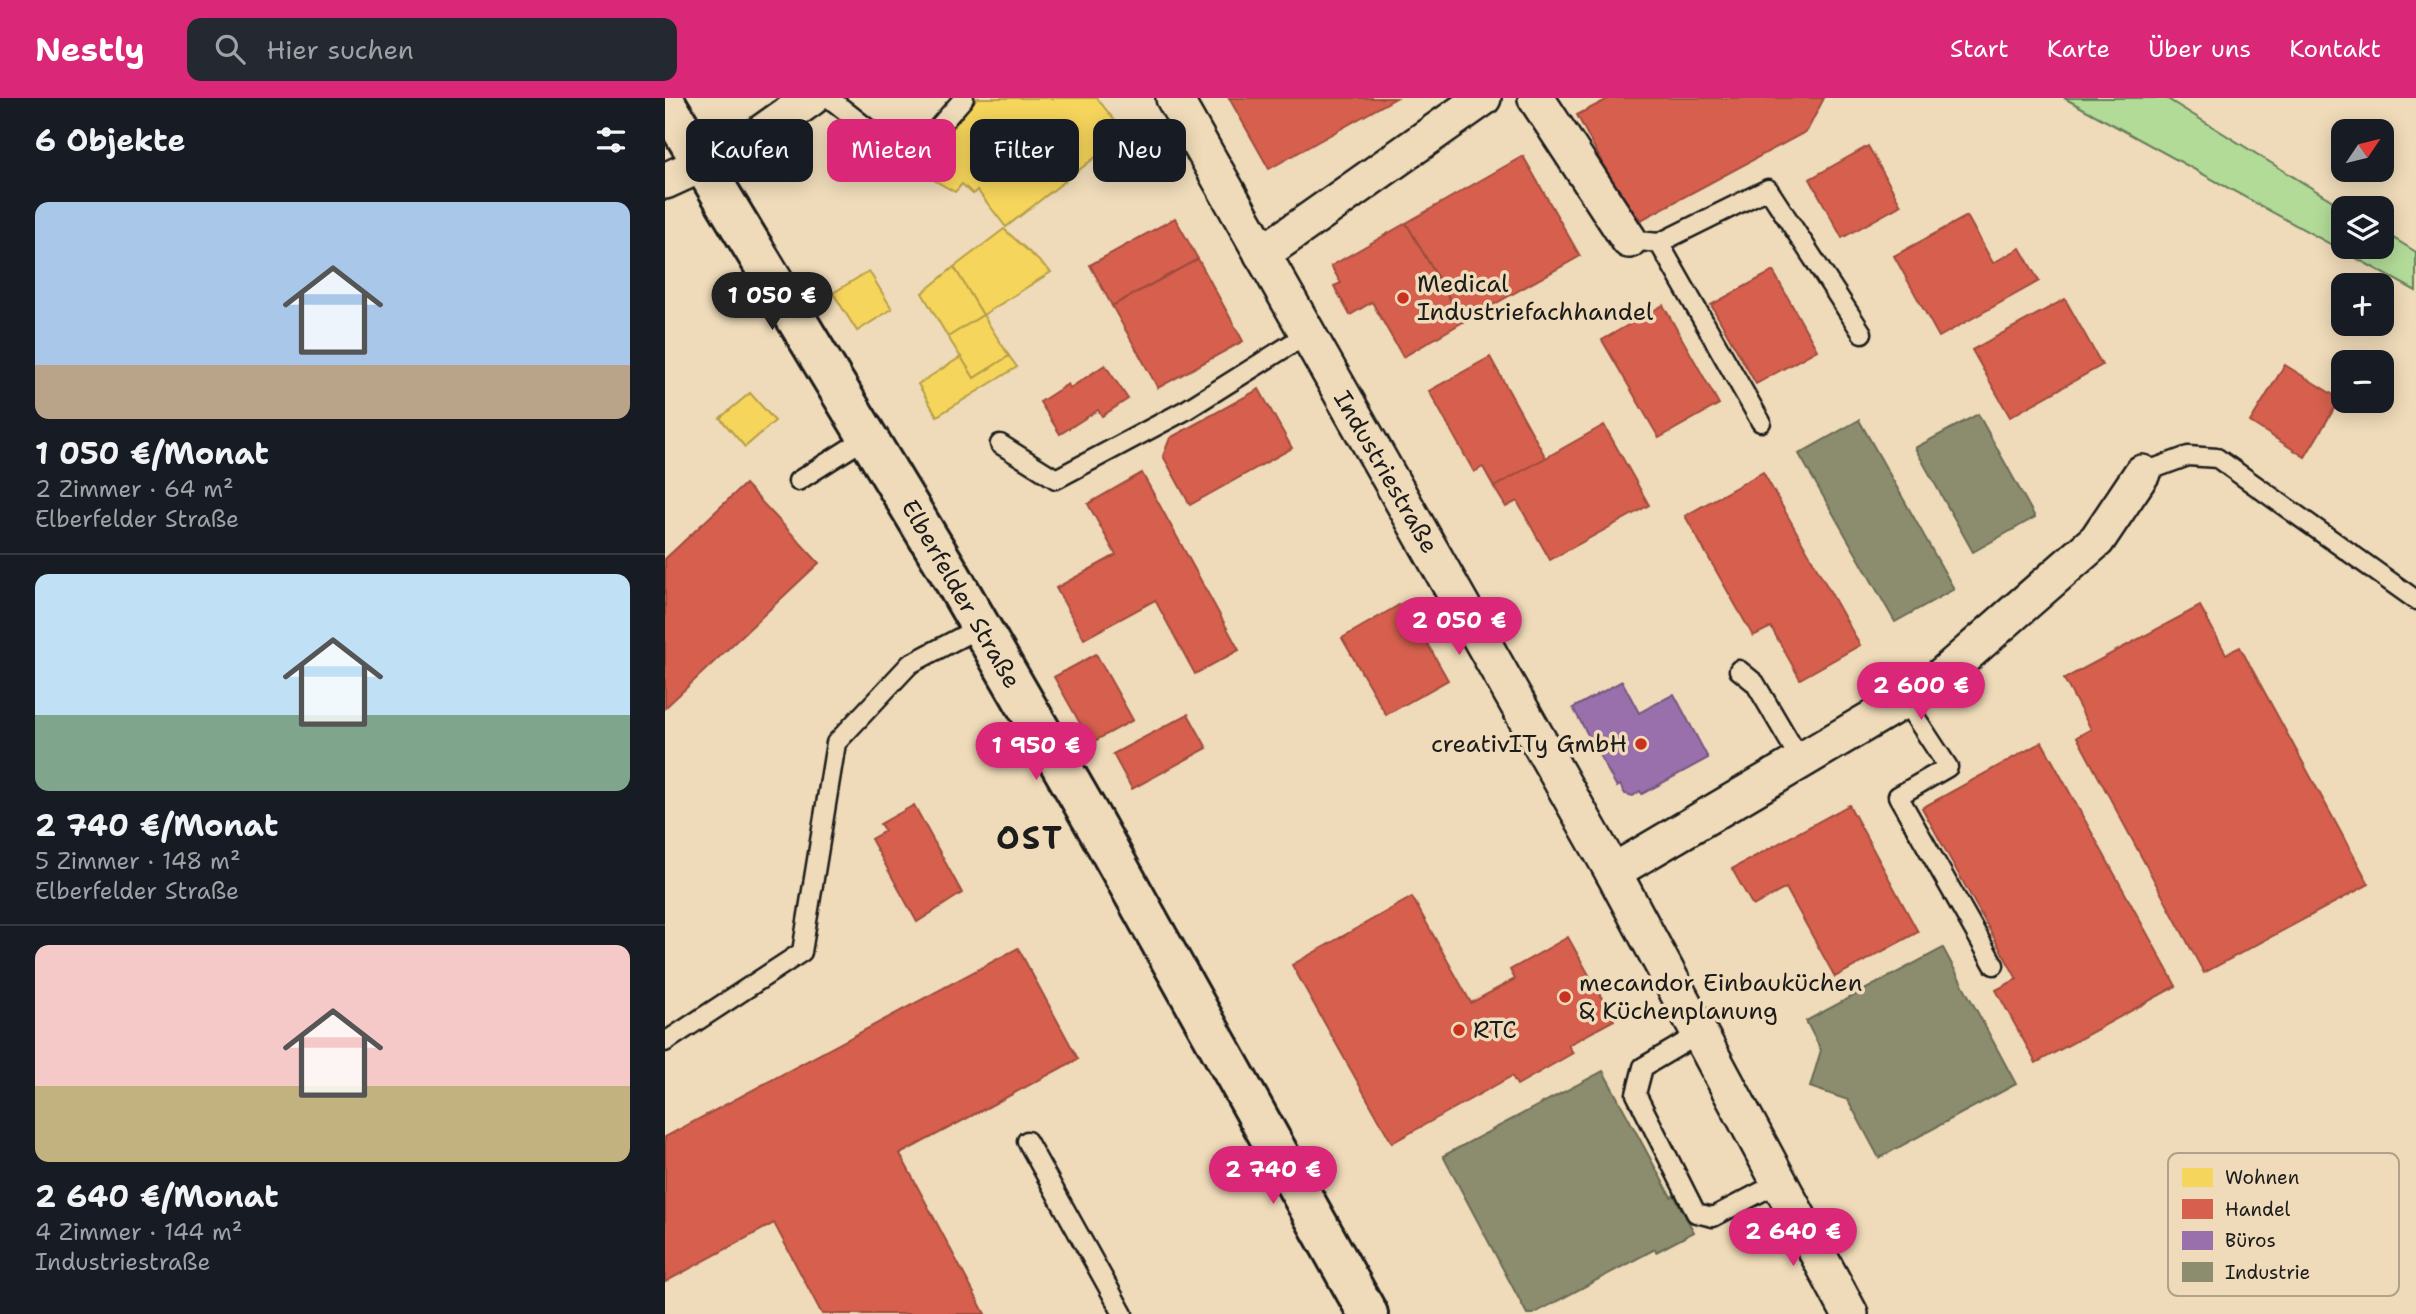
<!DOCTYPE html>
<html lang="de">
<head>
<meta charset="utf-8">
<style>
  :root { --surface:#171b24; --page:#242831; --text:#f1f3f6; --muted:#9ea1a6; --line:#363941; --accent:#db2777 }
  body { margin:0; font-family:"Shantell Sans",sans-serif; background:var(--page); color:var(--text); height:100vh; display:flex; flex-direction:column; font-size:26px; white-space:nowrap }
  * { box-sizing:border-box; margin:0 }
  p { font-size:23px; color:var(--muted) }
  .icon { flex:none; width:38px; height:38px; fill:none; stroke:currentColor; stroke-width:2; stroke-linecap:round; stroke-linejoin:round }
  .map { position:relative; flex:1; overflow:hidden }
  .panel { display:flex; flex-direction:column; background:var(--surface); width:665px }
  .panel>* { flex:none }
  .hud { position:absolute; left:21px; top:21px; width:665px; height:63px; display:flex; gap:14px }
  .needle { width:46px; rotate:55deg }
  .tools { position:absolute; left:1666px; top:21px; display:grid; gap:14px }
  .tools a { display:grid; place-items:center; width:63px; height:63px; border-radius:14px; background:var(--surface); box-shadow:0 4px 18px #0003; font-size:35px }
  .price { position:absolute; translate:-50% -60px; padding:0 16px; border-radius:24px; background:var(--accent); color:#fff; font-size:23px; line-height:46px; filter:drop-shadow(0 2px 4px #0008) }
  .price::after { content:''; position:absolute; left:50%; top:42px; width:21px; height:16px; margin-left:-10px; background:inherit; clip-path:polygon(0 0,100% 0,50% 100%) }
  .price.on { background:#222; color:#fff }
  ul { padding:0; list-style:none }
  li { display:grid; align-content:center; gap:14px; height:371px; padding:0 35px }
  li+li { border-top:2px solid var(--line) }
  li span { display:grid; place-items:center; height:217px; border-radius:14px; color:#555 }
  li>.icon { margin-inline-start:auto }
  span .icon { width:126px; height:126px; fill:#fffc; stroke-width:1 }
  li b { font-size:30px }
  h2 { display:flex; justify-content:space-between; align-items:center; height:84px; padding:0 35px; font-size:30px }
  .tag { padding:0 24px; border-radius:14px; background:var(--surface); box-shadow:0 4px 18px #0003; font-size:24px; line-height:63px }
  .tag.on { background:var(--accent); color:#fff }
  header { display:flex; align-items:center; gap:42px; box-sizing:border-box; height:98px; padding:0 35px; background:var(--accent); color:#fff }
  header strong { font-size:33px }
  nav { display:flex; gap:38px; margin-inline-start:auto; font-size:24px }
  .search { width:490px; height:63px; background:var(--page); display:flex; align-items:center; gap:18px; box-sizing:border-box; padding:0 24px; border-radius:14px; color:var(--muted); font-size:26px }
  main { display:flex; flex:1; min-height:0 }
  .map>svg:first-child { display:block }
  .green { fill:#b2db98; stroke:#677c5a; stroke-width:2 }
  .homes { fill:#f6d55c; stroke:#b59e49; stroke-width:2 }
  .shops { fill:#d6604d; stroke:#9e4c3e; stroke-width:2 }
  .offices { fill:#9970ab; stroke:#745780; stroke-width:2 }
  .industry { fill:#8c8c6e; stroke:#6a6a55; stroke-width:2 }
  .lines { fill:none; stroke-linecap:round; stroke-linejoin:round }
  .service-casing { stroke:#1c1c1c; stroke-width:23 }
  .minor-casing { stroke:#1c1c1c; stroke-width:40 }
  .tertiary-casing { stroke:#1c1c1c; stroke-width:44 }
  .service { stroke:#efdbb9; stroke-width:18 }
  .minor { stroke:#efdbb9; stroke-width:35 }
  .tertiary { stroke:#efdbb9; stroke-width:38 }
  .poi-dot { fill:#c8321e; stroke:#efdbb9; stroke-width:2.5 }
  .labels { text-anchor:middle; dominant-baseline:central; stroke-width:7; stroke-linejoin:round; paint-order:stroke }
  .poi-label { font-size:24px; fill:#1c1c1c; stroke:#efdbb9; text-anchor:start }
  .street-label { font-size:24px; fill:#1c1c1c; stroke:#efdbb9 }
  .district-label { font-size:32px; font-weight:bold; letter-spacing:2px; fill:#1c1c1c; stroke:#efdbb9 }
  .key { fill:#efdbb9; stroke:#b0a28a; stroke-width:2 }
  .key-label { font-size:19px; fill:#1c1c1c }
</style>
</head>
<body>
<header>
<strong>Nestly</strong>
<div class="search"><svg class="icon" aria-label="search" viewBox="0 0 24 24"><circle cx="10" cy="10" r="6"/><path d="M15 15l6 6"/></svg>Hier suchen</div>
<nav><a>Start</a><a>Karte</a><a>Über uns</a><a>Kontakt</a></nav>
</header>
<main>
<section class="panel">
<h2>6 Objekte<svg class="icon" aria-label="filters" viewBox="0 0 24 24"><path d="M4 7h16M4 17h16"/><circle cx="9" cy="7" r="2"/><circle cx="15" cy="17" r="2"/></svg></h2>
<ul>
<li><span style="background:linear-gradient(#a9c7e8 75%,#b9a48a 0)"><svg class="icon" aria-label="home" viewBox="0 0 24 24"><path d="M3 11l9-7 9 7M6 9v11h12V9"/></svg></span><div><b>1 050 €/Monat</b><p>2 Zimmer · 64 m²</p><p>Elberfelder Straße</p></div></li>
<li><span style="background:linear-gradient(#bfe0f5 65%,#7fa58c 0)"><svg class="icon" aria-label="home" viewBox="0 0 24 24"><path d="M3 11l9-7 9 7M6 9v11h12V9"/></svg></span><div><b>2 740 €/Monat</b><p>5 Zimmer · 148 m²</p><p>Elberfelder Straße</p></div></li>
<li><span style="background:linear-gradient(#f6c9c9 65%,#c2b280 0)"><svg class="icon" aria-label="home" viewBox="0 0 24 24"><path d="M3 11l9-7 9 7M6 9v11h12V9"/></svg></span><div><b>2 640 €/Monat</b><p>4 Zimmer · 144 m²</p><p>Industriestraße</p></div></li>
</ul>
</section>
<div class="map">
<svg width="1751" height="1216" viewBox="0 0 1751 1216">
  <rect width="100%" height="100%" fill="#efdbb9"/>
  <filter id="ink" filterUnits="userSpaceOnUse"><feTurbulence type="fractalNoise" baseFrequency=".0143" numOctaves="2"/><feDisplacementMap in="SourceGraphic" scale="14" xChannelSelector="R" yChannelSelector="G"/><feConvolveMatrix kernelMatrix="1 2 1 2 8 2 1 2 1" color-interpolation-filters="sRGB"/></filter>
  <g filter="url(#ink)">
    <polygon class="green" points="1399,0 1501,0 1679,110 1678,149 1717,149 1717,133 1751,154 1751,193"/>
    <g class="homes">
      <polygon points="312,0 432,0 460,36 341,129 312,92 308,96 297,86 290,94 260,77 271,64 264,58"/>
      <polygon points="339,131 386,174 318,217 289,169"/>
      <polygon points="289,169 318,217 283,239 257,195"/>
      <polygon points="204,173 227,211 192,233 168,195"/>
      <polygon points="318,217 344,258 309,280 283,239"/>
      <polygon points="344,258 352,269 272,318 253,286 296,259 309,280"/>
      <polygon points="85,295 110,323 80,349 55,320"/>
    </g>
    <g class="shops">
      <polygon points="564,0 731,0 604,71"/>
      <polygon points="945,0 1159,0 1142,33 976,122 957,102 912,17"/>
      <polygon points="1203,48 1236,107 1177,140 1145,81"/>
      <polygon points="858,58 915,158 798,224 741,125"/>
      <polygon points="1302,118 1328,165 1355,150 1374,183 1274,239 1229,158"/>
      <polygon points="510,120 533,161 447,208 425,167"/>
      <polygon points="741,125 798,224 738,259 707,204 685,217 669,188 676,185 666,168"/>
      <polygon points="533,161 578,243 493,290 447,208"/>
      <polygon points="1108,173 1152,252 1091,286 1046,207"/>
      <polygon points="1400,201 1437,267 1345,319 1307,252"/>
      <polygon points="998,207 1054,306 994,340 937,242"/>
      <polygon points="825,259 881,360 829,389 818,369 809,374 764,293"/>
      <polygon points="440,267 463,301 437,318 433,312 395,336 375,304 403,286 405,290"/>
      <polygon points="1620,267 1675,301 1640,359 1585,324"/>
      <polygon points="594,291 627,350 525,407 498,358 505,340"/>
      <polygon points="939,327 984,407 885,462 852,403 841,409 829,389"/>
      <polygon points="1098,374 1195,547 1135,581 1106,529 1088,538 1020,418"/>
      <polygon points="477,375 574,552 530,576 490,502 419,541 391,490 451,457 423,406"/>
      <polygon points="80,386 154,465 0,610 0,461"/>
      <polygon points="739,504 783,582 721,617 677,540"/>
      <polygon points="1535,508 1561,556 1575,549 1704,786 1539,875 1412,639 1426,631 1399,581"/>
      <polygon points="431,556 468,622 426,645 389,579"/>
      <polygon points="523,616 542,650 467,691 448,656"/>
      <polygon points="1377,644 1511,888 1371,965 1331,892 1352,881 1257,710"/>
      <polygon points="249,707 297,795 252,824 206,741 220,733 215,726"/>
      <polygon points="1184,707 1253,834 1170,879 1121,790 1088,808 1067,771"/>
      <polygon points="747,799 806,905 850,881 845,872 903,839 949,922 903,947 908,955 852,987 847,978 727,1045 627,867"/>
      <polygon points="353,850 413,961 235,1056 320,1216 157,1216 109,1125 0,1184 0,1039"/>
    </g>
    <polygon class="offices" points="957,583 974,615 1009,596 1043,660 977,696 975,693 968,698 960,696 955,687 952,689 908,610"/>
    <g class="industry">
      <polygon points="1313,316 1370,419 1308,454 1250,350"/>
      <polygon points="1194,322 1289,491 1230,524 1134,356"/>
      <polygon points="1278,850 1351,986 1214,1060 1183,1002 1145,989 1156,952 1141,923"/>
      <polygon points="938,973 1006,1099 1009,1097 1029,1134 991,1154 990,1151 868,1216 862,1216 778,1058"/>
    </g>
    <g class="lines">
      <defs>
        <g id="service">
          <polyline points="164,0 244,63 299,0"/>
          <polyline points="964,142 994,145 1103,91 1197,235"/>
          <polyline points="994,145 1096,324"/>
          <polyline points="335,346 391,381 521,312 642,236"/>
          <polyline points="1477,375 1523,358 1552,360 1751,502"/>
          <polyline points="133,383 204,338"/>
          <polyline points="1074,572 1090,585 1136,663"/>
          <polyline points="1239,602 1283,669 1233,698 1329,867"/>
          <polyline points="1034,936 978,969 971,996 1031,1115 1048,1119 1113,1085"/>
          <polyline points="0,944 137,854 171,645 245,566 315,529"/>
          <polyline points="362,1043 458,1216"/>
        </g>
        <g id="minor">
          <polyline points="509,0 948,774 1185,1216"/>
          <polyline points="871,0 964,142"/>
          <polyline points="0,83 81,46 146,0"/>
          <polyline points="597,156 818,0"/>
          <polyline points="948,774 1271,583 1432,442 1477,375"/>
        </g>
        <polyline id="tertiary" points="0,4 281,469 428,723 703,1216"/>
      </defs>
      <use href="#service" class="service-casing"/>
      <use href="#minor" class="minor-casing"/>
      <use href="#tertiary" class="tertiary-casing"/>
      <use href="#service" class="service"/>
      <use href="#minor" class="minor"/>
      <use href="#tertiary" class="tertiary"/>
    </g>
  </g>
  <g class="poi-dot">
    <circle cx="738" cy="200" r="7"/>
    <circle cx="976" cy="646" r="7"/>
    <circle cx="900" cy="899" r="7"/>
    <circle cx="794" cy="932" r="7"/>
  </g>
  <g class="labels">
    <g class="poi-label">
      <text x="752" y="186">Medical<tspan x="752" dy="28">Industriefachhandel</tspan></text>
      <text x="962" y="646" text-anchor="end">creativITy GmbH</text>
      <text x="914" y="885">mecandor Einbauküchen<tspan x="914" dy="28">&amp; Küchenplanung</tspan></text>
      <text x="808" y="932">RTC</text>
    </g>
    <g class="street-label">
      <text transform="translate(721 374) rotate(60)">Industriestraße</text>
      <text transform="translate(296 496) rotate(60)">Elberfelder Straße</text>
    </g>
    <g class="district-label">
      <text x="365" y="739">OST</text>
    </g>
  </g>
  <rect x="1503" y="1055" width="231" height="143" rx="10" class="key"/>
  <rect x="1517" y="1070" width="31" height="19" fill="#f6d55c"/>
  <rect x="1517" y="1101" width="31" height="20" fill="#d6604d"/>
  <rect x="1517" y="1133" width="31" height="19" fill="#9970ab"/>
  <rect x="1517" y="1164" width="31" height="20" fill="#8c8c6e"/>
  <g class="key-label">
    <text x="1560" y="1086">Wohnen</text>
    <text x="1560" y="1118">Handel</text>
    <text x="1560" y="1149">Büros</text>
    <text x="1560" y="1181">Industrie</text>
  </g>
</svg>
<div class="tools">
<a><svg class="needle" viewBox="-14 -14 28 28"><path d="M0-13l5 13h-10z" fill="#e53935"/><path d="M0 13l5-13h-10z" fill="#9ea1a6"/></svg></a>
<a><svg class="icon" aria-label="layers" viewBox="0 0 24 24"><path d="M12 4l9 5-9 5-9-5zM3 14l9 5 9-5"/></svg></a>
<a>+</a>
<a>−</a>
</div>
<b class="price on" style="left:107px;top:234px">1 050 €</b>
<b class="price" style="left:794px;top:559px">2 050 €</b>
<b class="price" style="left:1256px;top:624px">2 600 €</b>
<b class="price" style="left:371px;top:684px">1 950 €</b>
<b class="price" style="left:608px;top:1108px">2 740 €</b>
<b class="price" style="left:1128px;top:1170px">2 640 €</b>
<div class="hud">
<a class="tag">Kaufen</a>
<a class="tag on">Mieten</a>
<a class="tag">Filter</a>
<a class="tag">Neu</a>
</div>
</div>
</main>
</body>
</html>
